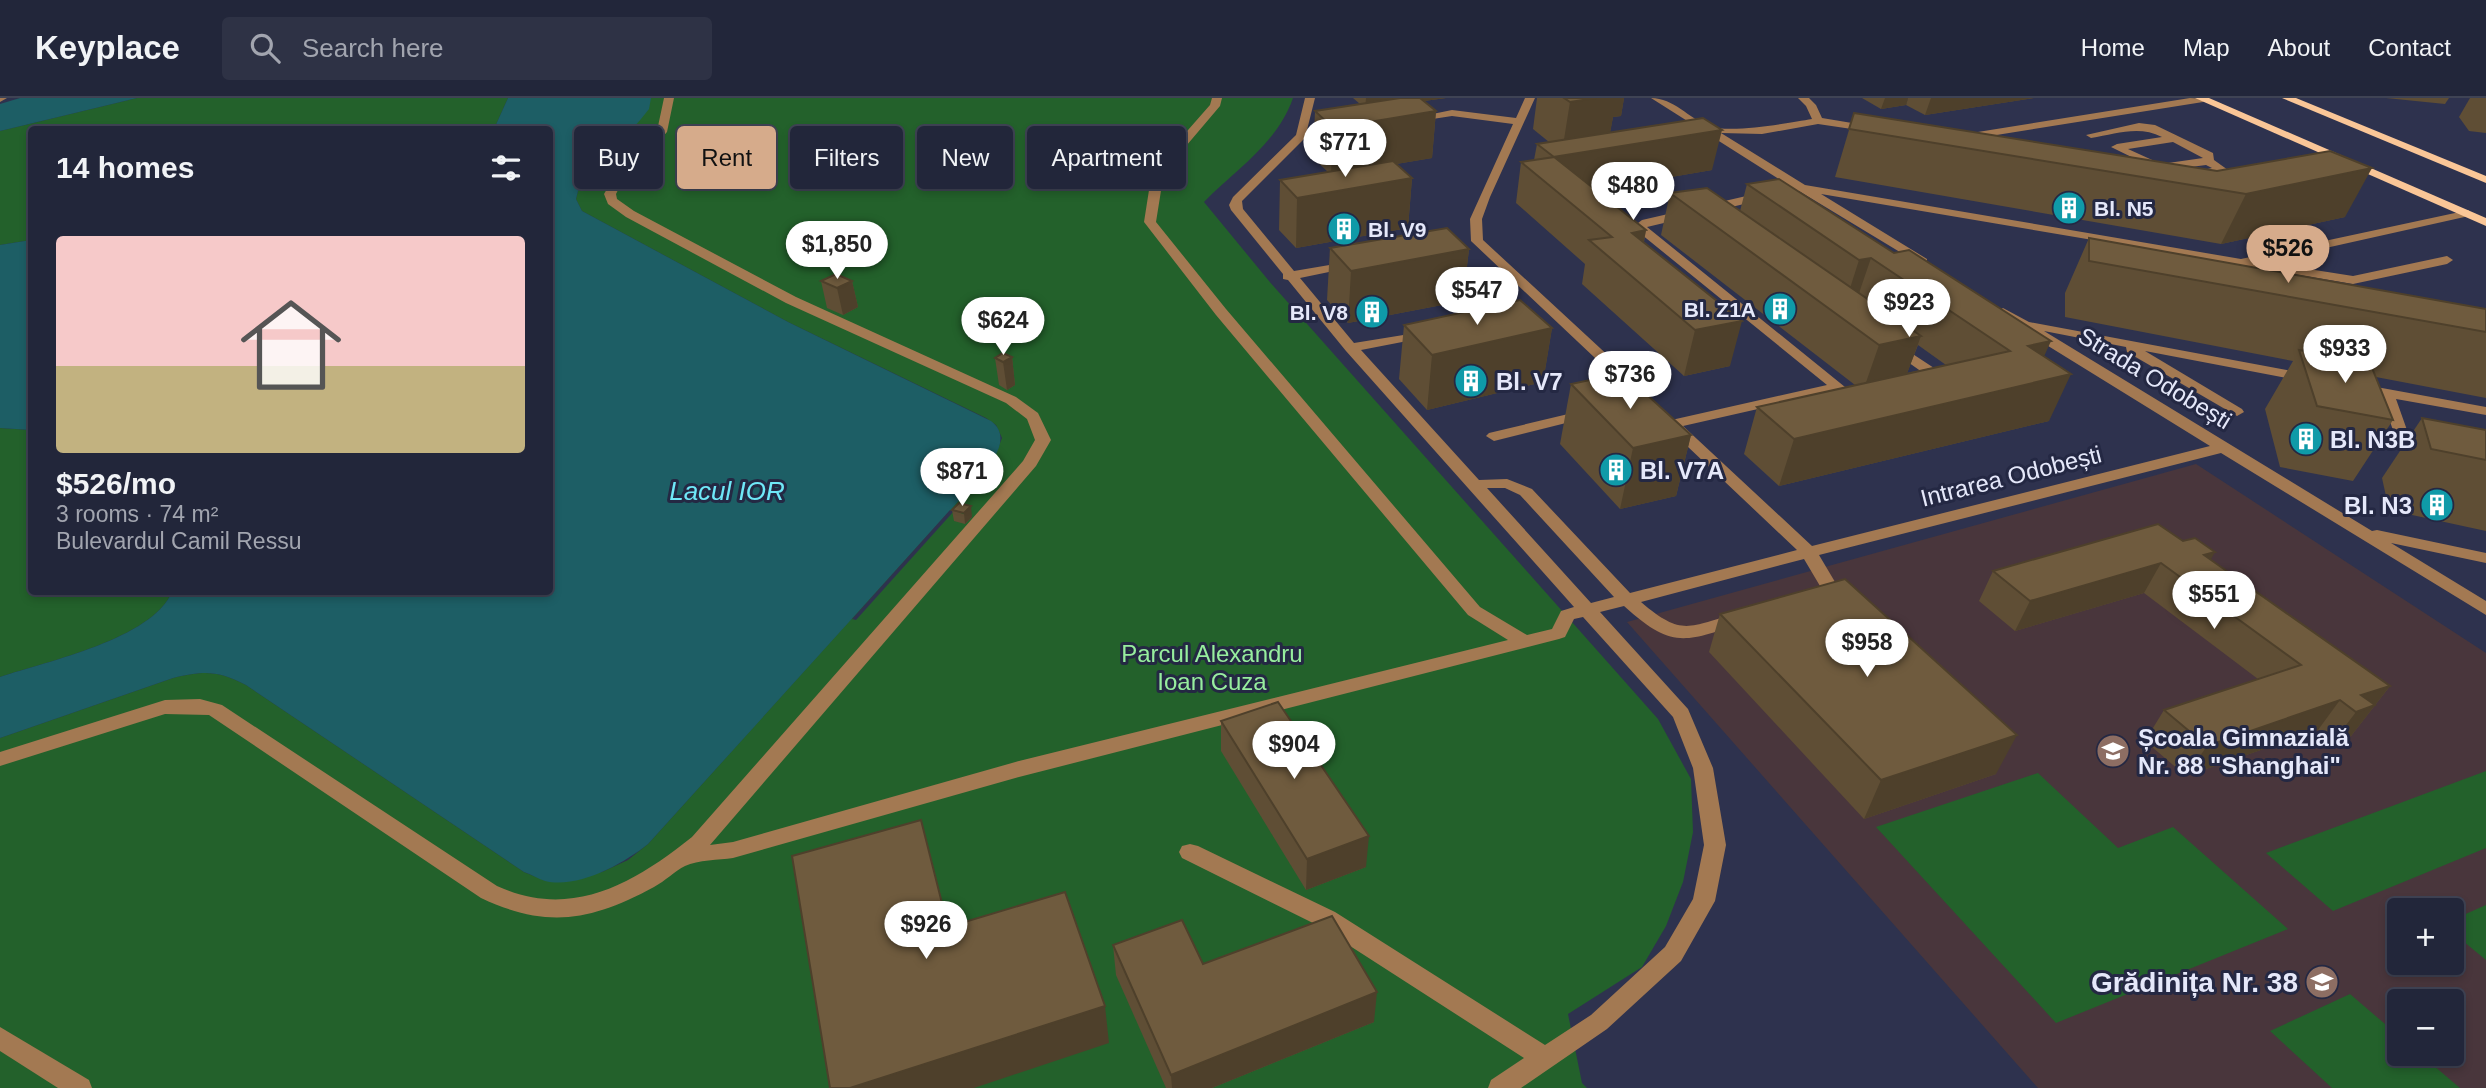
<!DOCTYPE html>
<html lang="en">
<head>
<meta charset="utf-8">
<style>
  :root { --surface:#22263a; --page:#2e3245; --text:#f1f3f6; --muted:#a2a5af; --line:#3f4354; --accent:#d6ab8b }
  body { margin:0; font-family:Helvetica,sans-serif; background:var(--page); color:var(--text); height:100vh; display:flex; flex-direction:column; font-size:26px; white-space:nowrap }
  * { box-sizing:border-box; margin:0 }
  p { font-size:23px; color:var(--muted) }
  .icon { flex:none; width:38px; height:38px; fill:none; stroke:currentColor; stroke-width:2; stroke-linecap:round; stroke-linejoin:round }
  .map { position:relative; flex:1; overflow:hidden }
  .side { position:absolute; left:28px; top:28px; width:525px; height:469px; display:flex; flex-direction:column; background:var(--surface); border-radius:7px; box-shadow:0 4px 10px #0003,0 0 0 2px var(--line) }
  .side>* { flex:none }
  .guide { position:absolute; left:574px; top:28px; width:665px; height:63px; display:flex; gap:14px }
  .controls { position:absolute; left:2387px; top:800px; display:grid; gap:14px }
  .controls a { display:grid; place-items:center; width:77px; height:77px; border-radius:7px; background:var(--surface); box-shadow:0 4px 10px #0003,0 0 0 2px var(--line); font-size:35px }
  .price { position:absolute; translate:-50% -60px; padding:0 16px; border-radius:24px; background:#fff; color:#222; font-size:23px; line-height:46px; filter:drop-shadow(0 2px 4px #0008) }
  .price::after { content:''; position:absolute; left:50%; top:42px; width:21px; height:16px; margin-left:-10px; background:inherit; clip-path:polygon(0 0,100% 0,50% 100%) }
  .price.on { background:var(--accent); color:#111 }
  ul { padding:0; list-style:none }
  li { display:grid; align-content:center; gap:14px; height:371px; padding:0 28px }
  li span { display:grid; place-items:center; height:217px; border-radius:7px; color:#555 }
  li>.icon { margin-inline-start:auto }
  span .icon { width:126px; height:126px; fill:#fffc; stroke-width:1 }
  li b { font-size:30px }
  h2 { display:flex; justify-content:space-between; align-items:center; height:84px; padding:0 28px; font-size:30px }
  .chip { padding:0 24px; border-radius:7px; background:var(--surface); box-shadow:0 4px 10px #0003,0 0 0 2px var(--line); font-size:24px; line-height:63px }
  .chip.on { background:var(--accent); color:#111 }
  header { display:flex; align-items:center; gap:42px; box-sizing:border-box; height:98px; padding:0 35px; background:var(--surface); border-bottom:2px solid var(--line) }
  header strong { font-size:33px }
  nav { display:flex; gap:38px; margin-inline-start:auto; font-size:24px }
  .search { width:490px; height:63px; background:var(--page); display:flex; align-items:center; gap:18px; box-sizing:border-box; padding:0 24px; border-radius:7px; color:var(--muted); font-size:26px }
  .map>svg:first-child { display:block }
  .education { fill:#49363c; fill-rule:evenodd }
  .green { fill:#23612b }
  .water { fill:#1d5e65 }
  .pier { fill:#2e324e }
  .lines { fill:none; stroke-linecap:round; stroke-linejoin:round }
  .minor { fill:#a37952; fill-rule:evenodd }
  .major { fill:#fac697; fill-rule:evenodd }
  .wall { fill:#5f4e35; fill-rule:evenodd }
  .shaded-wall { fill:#4e402b }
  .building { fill:#6f5b3e; stroke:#4e402b; stroke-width:2 }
  .labels { text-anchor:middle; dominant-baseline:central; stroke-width:6; stroke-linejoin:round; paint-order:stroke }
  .far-poi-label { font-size:21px; font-weight:bold; fill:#e5e8fa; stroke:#242843; text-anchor:start }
  .street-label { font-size:24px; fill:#e5e8fa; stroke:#242843 }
  .poi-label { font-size:24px; font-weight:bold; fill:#e5e8fa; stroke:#242843; text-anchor:start }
  .park-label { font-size:24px; fill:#97ee9e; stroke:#242843 }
  .water-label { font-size:26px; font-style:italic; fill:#6fe8f8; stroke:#242843 }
  .near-poi-label { font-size:28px; font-weight:bold; fill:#e5e8fa; stroke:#242843; text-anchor:end }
</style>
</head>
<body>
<header>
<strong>Keyplace</strong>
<div class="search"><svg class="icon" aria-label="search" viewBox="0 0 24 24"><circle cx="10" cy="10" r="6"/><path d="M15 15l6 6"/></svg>Search here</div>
<nav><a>Home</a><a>Map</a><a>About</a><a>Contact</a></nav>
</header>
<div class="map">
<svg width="2486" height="990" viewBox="0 0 2486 990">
  <rect width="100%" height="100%" fill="#2e324e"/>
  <path class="education" d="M2196,366L2486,555V990H2038L1627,524ZM2399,812H2452V864H2399ZM2399,903H2452V956H2399Z"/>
  <g class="green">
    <polygon points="137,0 508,0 494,31 32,32 31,142 0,147 0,33"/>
    <path d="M651,0H1293C1277,46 1236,71 1204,104L1269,183L1658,621L1691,681L1693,734L1683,784L1666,828L1642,869L1568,916L1582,985L1587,990H0V640L173,580C204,573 217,572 246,587L524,774L546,783L602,774L628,762L648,746L992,365L1002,340L996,327L986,320L788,224L582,113L576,101L578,93Z"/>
    <path d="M0,330L31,332L32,494H172C152,541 48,563 0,579Z"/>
    <polygon points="2486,673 2486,750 2333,813 2266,755"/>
    <polygon points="2038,675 2118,750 2173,729 2288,831 2056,925 1876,729"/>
    <polygon points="2486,807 2486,862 2452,834 2452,822"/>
    <polygon points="2350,896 2399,938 2399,956 2420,956 2460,990 2332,990 2270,933"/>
  </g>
  <g class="water">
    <polygon points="20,0 137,0 0,33 0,6"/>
    <path d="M508,0H651L649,11L641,21L578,93L576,101L582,113L788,224L991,323C1011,338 995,360 983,376L648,746C623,766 578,791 545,783C538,781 531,776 524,774L246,587C217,572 204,573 173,580L0,640V579C48,563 152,541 172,494H550V32L494,31Z"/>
    <polygon points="31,142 31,332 0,330 0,147"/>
  </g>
  <polygon class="pier" points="950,412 954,413 856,522 852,521"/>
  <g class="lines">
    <g class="minor">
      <polygon points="0,0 7,0 0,4"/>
      <path d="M664,0H674L667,34L623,82L616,96L617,101L634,113L796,199L1016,299L1038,315L1051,342L1036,368L710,747L733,744L1019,663L1508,542L1468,517L1216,217L1144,124L1152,73L1210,7L1212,0H1222L1220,8L1164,74L1156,124L1226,211L1480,509L1527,537L1552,531L1561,513L1574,509L1346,253L1288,182L1283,181V176L1231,112L1229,107L1233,99L1296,37L1305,0H1315L1305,40L1242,103L1243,111L1294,173L1353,163V169L1300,180L1354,245L1428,233V239L1361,252L1479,382L1507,381L1532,391L1630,495L1797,452L1668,330L1664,326L1667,323L1827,287L1636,132L1634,128L1642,122L1790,88L1651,0C1674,0 1688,20 1709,28C1730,36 1788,25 1812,21L1806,8L1798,0H1809L1816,7L1822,20L1876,29V33L1872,34L1818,26L1762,36L1721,35L1805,87L2241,161L2469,112V118L2263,164L2353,178L2447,158L2453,162L2447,166L2353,186L1821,96L1927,161V167L1923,168L1799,93L1647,129L1845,289L1838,293L1683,328L1812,448L2210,348L1998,217L1996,214L2003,210L2029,224L2313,277L2315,280L2308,284L2145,253L2242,311L2244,314L2237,318L2127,254L2126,249L2044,233L2372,433L2377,432L2486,455V465L2391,445L2486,503V517L2221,355L1819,457L1838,489L1827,502L1816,506L1807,500L1820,488L1804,461L1641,504C1683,540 1689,528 1738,515L1747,521L1744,525C1685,543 1674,553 1624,508L1600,514L1688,611L1713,670L1726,747L1715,803L1681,863L1607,931L1521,990H1488L1491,982L1524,960L1319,828L1182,760L1179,754L1182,748L1190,746L1198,748L1335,814L1545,947L1591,917L1665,849L1693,801L1704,747L1693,670L1673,619L1583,519L1574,521L1565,539L1559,541L1019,679L733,760C719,762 698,762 685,768C675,773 665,783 654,789C591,823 547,831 481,800L209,617L165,616L0,668V654L165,602L200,601L222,607L497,788C571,822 633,786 692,739L1023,363L1035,342L1027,321L1006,305L786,205L626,119L608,106L604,96L614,79L657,33ZM1487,390H1505L1520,397L1614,499L1591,505Z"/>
      <polygon points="1525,0 1535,0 1490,99 1482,121 1483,142 1640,287 1642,290 1640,293 1630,293 1471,143 1470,121 1513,26 1452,18 1413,24 1408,21 1452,12 1516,20"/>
      <polygon points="2190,0 2208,1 2203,4 1959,43 1954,40 1959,37"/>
      <path d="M2139,25L2155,27L2213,55L2214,62L2228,72L2194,80L2188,77L2190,75L2212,70L2206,67L2160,73L2111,49L2117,46L2162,39C2139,27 2116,36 2091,40L2086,37ZM2173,44L2203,60L2161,66L2128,51Z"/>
      <polygon points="1893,243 1934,270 1936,273 1933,294 1923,294 1922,274 1888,250 1888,244"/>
      <polygon points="2360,286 2486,309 2486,317 2396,301 2413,349 2405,354 2400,352 2381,298 2355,293 2353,290"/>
      <polygon points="1585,312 1592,316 1590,319 1494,343 1486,338 1489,335"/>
      <polygon points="0,929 89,982 92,990 58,990 0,953"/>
    </g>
    <g class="major">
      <polygon points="2195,0 2209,0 2486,120 2486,128"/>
      <polygon points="2282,0 2296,0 2486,78 2486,85"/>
    </g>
  </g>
  <g class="wall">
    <polygon points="1353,0 1446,0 1424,3 1436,13 1432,60 1396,66 1412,80 1408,130 1296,150 1279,132 1280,82 1328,74 1313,60 1315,13 1360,6"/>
    <polygon points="1537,0 1624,0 1621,18 1613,19 1610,34 1712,72 1595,92 1646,132 1644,144 1730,268 1684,278 1582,186 1585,166 1516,105 1521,64 1534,62 1537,46 1549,44 1533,31"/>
    <polygon points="1862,0 1908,0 1906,7 1881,11"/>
    <polygon points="1908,0 2034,0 1925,17 1906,7"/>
    <polygon points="2386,0 2449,0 2445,6"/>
    <polygon points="2470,0 2486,0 2486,35 2469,33 2459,19"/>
    <polygon points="1854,15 2217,73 2345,119 2221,146 1835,79"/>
    <path d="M1747,86L2044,259L2049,323L1779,388L1744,356L1757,309L1855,287L1661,137L1670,95L1740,113ZM1918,247L1946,267L1907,275Z"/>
    <polygon points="2089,140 2486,211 2486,300 2376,279 2393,322 2353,383 2280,369 2265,311 2293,263 2065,219 2065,195"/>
    <polygon points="1330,150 1469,151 1463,203 1348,225 1327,202"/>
    <polygon points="821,183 852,183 858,209 843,217 827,210"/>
    <polygon points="1404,227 1552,230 1543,284 1427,312 1399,281"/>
    <polygon points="1012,259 1015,287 1007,292 999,287 995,260"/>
    <polygon points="1571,286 1691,337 1676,398 1620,411 1560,346"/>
    <polygon points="2422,320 2486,332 2486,433 2389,412 2382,380"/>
    <polygon points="952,412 972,419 965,426 954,423"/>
    <polygon points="2211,462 2390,588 2351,638 2333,644 2318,632 2186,678 2145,643 2164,612 2258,581 2144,495 2015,533 1979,503 1993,473"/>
    <polygon points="1720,516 1996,676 1864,721 1709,554"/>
    <polygon points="1221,623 1366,769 1306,792 1221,653"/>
    <polygon points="1113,847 1203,866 1374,924 1212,990 1166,990 1116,877"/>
  </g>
  <g class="shaded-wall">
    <polygon points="1366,0 1446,0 1365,11"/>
    <polygon points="1582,0 1624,0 1621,18 1613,19 1608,47 1562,54 1570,4"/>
    <polygon points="1885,0 1908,0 1906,7 1881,11"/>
    <polygon points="1931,0 2034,0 1925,17"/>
    <polygon points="1436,13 1432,60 1331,77 1333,30"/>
    <polygon points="1722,32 1712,72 1562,98 1554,59"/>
    <polygon points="2372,70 2345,119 2221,146 2246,96"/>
    <polygon points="1412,80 1408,130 1296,150 1297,100"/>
    <polygon points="1646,132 1637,176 1632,135"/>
    <polygon points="1469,151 1463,203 1348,225 1351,173"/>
    <polygon points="1871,160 1856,204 1845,206 1859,162"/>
    <polygon points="852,183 858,209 843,217 837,190"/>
    <polygon points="1742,223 1730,268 1684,278 1695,232"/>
    <polygon points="1552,230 1543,284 1427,312 1432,257"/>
    <polygon points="1921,238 1904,284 1863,293 1879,247"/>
    <polygon points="2051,243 2032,285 2071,276 2049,323 1779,388 1794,341 2028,248"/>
    <polygon points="1012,259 1015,287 1007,292 1003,264"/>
    <polygon points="1691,337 1676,398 1620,411 1633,350"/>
    <polygon points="971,408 972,419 965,426 964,415"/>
    <polygon points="2215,454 2198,484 2204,457"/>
    <polygon points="2161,465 2144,495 2015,533 2030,503"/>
    <polygon points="2390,588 2351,638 2333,644 2356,614 2361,597"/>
    <polygon points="2340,602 2318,632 2186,678 2207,648"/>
    <polygon points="2017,637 1996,676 1864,721 1881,682"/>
    <polygon points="1369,738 1366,769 1306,792 1307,761"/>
    <polygon points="1377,894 1374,924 1212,990 1172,990 1171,977"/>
    <polygon points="1105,908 1109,945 974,990 850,990"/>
  </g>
  <g class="building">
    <polygon points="1400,0 1420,0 1436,13 1333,30 1315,13"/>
    <polygon points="1564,0 1596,0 1570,4"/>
    <polygon points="1854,15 2217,73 2330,53 2372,70 2246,96 1849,31"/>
    <polygon points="1703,20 1722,32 1554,59 1646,132 1632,135 1742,223 1695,232 1589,142 1612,139 1521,64 1554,59 1537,46"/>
    <polygon points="1393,63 1412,80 1297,100 1280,82"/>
    <polygon points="1779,81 1894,155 1909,152 2051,243 2028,248 2071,276 1794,341 1757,309 2010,253 1871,160 1859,162 1747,86"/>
    <polygon points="1707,90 1921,238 1879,247 1670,95"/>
    <polygon points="1447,130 1469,151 1351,173 1330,150"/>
    <polygon points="2089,140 2486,211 2486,234 2089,163"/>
    <polygon points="836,176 852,183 837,190 821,183"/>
    <polygon points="1520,202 1552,230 1432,257 1404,227"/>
    <polygon points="2299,252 2370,265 2393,322 2317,308"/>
    <polygon points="1003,255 1012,259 1003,264 995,260"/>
    <polygon points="1623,275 1691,337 1633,350 1571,286"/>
    <polygon points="2422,320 2486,332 2486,362 2431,351"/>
    <polygon points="959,405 971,408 964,415 952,412"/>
    <polygon points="2158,426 2183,443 2195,440 2215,454 2204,457 2390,588 2361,597 2375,607 2356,614 2340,602 2207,648 2164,612 2301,567 2161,465 2030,503 1993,473"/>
    <polygon points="1845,481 2017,637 1881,682 1720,516"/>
    <polygon points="1278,604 1369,738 1307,761 1221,623"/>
    <polygon points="921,722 948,829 1065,794 1105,908 850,990 830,990 792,758"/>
    <polygon points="1332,818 1377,894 1171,977 1113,847 1182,822 1203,866"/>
  </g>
  <defs>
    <symbol id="building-disc" viewBox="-11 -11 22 22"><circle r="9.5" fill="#0f9aa8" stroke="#242843"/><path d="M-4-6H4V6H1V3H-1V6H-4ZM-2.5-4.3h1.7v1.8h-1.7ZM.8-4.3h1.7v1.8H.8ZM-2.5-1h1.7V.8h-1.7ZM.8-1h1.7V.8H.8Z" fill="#fff"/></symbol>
    <symbol id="school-disc" viewBox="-11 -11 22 22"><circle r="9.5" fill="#8d6e63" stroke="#242843"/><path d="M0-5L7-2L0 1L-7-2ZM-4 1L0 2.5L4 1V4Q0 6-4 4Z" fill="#fff"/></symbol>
  </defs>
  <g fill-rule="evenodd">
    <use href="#building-disc" x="2050" y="91" width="38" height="38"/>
    <use href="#building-disc" x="1325" y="112" width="38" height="38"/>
    <use href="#building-disc" x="1761" y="192" width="38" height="38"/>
    <use href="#building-disc" x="1353" y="195" width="38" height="38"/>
    <use href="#building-disc" x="1452" y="264" width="38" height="38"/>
    <use href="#building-disc" x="2287" y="322" width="38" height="38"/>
    <use href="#building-disc" x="1597" y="353" width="38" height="38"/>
    <use href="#building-disc" x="2418" y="388" width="38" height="38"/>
    <use href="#school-disc" x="2094" y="634" width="38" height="38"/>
    <use href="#school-disc" x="2303" y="865" width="38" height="38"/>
  </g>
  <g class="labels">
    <g class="far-poi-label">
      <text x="2094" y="110">Bl. N5</text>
      <text x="1368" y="131">Bl. V9</text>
      <text x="1756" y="211" text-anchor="end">Bl. Z1A</text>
      <text x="1348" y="214" text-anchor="end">Bl. V8</text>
    </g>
    <g class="street-label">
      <text transform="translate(2155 280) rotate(31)">Strada Odobești</text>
      <text transform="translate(2011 378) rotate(-14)">Intrarea Odobești</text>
    </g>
    <g class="poi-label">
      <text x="1496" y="283">Bl. V7</text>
      <text x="2330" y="341">Bl. N3B</text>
      <text x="1640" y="372">Bl. V7A</text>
      <text x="2412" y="407" text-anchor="end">Bl. N3</text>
      <text x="2138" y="639">Școala Gimnazială<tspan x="2138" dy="28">Nr. 88 "Shanghai"</tspan></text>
    </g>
    <g class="park-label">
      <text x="1212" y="555">Parcul Alexandru<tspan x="1212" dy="28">Ioan Cuza</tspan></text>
    </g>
    <g class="water-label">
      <text x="727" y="393">Lacul IOR</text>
    </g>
    <g class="near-poi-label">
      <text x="2298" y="884">Grădinița Nr. 38</text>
    </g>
  </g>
</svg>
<div class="controls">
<a>+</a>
<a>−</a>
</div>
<b class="price" style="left:1345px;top:81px">$771</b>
<b class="price" style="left:1633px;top:124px">$480</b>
<b class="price" style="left:837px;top:183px">$1,850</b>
<b class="price on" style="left:2288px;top:187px">$526</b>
<b class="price" style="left:1477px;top:229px">$547</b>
<b class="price" style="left:1909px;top:241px">$923</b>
<b class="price" style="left:1003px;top:259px">$624</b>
<b class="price" style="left:2345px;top:287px">$933</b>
<b class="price" style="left:1630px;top:313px">$736</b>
<b class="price" style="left:962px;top:410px">$871</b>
<b class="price" style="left:2214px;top:533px">$551</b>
<b class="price" style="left:1867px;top:581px">$958</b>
<b class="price" style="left:1294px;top:683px">$904</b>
<b class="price" style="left:926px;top:863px">$926</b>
<div class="guide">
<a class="chip">Buy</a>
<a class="chip on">Rent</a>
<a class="chip">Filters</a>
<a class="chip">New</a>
<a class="chip">Apartment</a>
</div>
<section class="side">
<h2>14 homes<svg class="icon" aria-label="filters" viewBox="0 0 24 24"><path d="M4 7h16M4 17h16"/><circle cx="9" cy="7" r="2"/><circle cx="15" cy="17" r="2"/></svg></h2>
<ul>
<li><span style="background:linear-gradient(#f6c9c9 60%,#c2b280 0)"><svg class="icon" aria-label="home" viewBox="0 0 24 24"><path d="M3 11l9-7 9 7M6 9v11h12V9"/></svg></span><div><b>$526/mo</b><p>3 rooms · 74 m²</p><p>Bulevardul Camil Ressu</p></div></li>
</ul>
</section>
</div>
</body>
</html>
